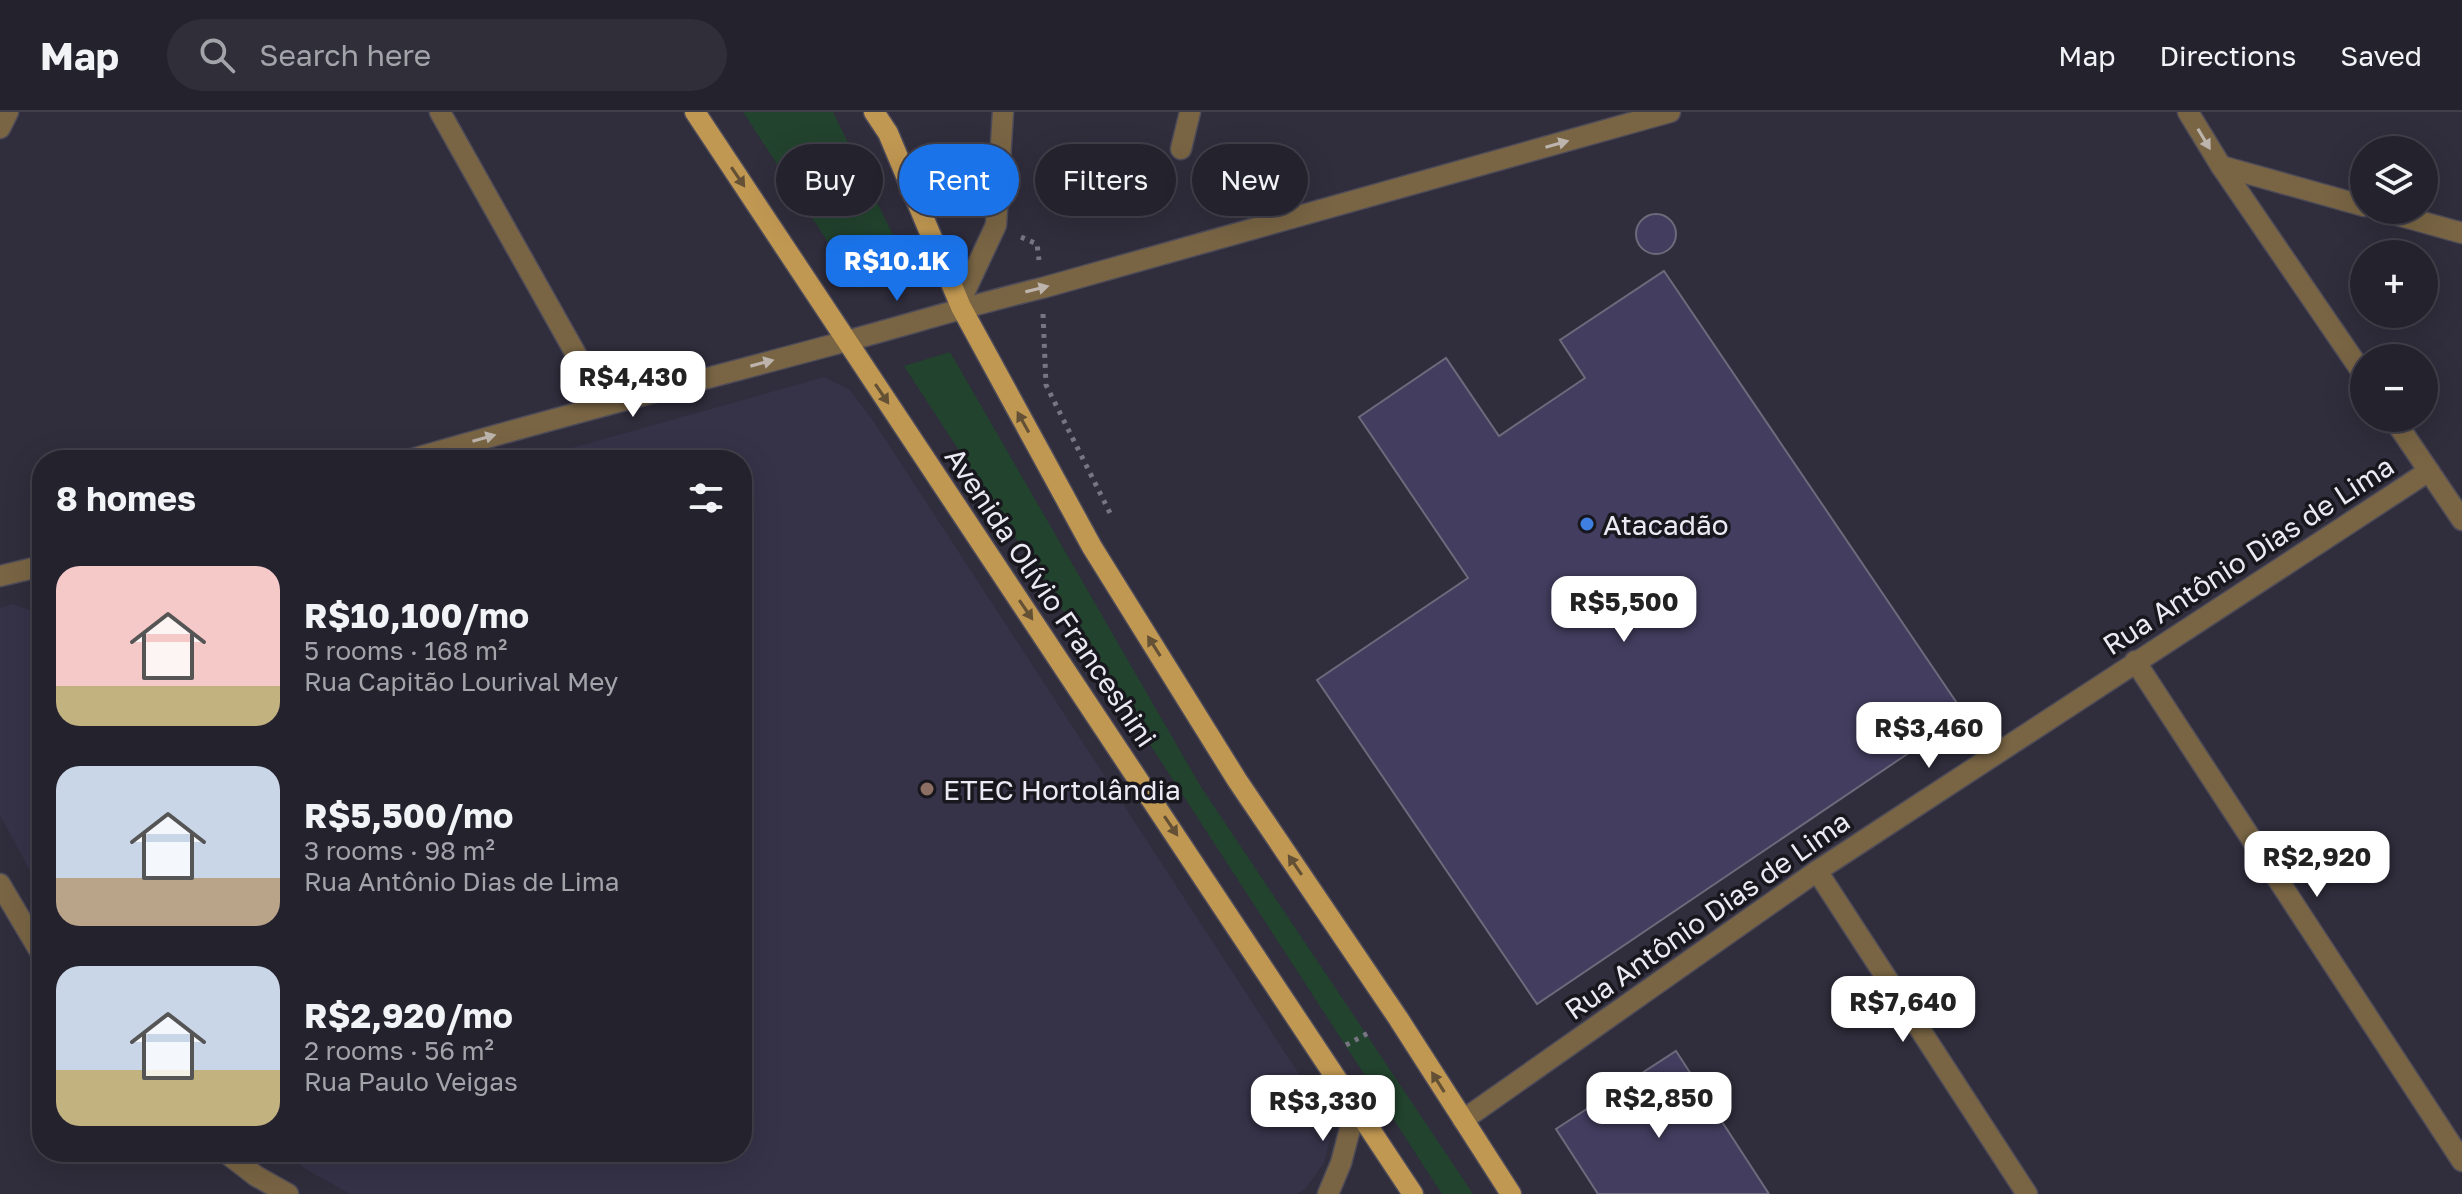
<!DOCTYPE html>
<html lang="en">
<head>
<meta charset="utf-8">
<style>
  :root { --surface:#24222d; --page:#302f39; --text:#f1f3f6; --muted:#a3a4aa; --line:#413f49; --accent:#1a73e8 }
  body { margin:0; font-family:"Golos Text",sans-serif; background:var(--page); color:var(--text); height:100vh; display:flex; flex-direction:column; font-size:30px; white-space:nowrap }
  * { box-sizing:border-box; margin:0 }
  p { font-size:26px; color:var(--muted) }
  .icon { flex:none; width:44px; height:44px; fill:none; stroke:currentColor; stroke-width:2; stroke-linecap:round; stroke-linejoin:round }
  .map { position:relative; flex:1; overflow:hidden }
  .panel { position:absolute; left:32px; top:338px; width:720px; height:712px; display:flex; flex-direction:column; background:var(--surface); border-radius:32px; box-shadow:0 8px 32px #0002,0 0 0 2px var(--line) }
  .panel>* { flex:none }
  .banner { position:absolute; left:776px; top:32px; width:760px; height:72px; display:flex; gap:16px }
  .tools { position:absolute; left:2350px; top:24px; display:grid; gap:16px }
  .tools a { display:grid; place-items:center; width:88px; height:88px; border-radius:50%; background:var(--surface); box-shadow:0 8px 32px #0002,0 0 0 2px var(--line); font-size:40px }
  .price { position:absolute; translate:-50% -68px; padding:0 18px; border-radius:16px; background:#fff; color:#222; font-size:26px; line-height:52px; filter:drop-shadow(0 2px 4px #0008) }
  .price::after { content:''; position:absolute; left:50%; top:48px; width:24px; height:18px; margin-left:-12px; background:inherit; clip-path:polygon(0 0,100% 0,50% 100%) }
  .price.active { background:var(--accent); color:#fff }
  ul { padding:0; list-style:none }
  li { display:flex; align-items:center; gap:24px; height:200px; padding:0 24px }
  li span { display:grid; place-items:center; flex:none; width:224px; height:160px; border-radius:24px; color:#555 }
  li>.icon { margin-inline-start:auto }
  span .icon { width:96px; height:96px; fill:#fffc; stroke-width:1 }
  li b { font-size:34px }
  h2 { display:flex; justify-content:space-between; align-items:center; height:96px; padding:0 24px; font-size:34px }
  .tag { padding:0 28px; border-radius:36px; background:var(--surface); box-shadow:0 8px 32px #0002,0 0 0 2px var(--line); font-size:28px; line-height:72px }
  .tag.active { background:var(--accent); color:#fff }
  header { display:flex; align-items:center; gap:48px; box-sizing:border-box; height:112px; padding:0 40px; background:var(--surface); border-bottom:2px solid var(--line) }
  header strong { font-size:38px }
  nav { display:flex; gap:44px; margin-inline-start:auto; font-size:28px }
  .search { width:560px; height:72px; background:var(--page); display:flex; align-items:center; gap:20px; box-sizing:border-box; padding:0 28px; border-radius:44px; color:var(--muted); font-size:30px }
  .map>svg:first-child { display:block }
  .built { fill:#363248 }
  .green { fill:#22432e }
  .building { fill:#433d5f; stroke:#6c6a7b; stroke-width:2 }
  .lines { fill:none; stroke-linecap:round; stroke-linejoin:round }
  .minor-casing { stroke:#4e4b59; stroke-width:23 }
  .major-casing { stroke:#4e4b59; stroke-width:23 }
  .path { stroke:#787582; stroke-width:5; stroke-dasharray:4 6; stroke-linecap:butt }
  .minor { stroke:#796544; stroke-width:20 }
  .major { stroke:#c19852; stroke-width:20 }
  .oneway { fill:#bdb4ad }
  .oneway2 { fill:#645135 }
  .shop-dot { fill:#3f7fe0; stroke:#18171d; stroke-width:3 }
  .education-dot { fill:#8d6e63; stroke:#18171d; stroke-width:3 }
  .labels { text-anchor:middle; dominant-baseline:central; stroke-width:7; stroke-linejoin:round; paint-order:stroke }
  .poi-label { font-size:28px; fill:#ebe9f3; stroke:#18171d; text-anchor:start }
  .street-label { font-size:28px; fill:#ebe9f3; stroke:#18171d }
</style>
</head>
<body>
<header>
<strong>Map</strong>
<div class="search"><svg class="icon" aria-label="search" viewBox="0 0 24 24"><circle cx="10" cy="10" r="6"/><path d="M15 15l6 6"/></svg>Search here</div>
<nav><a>Map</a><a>Directions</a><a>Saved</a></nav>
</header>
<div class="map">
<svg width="2462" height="1082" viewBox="0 0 2462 1082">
  <rect width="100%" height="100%" fill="#302d3c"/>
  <g class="built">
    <polygon points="824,265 850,278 874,310 1327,1005 1330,1027 1324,1051 1306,1076 1297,1082 350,1082 307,1058 284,1040 742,1040 742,348 529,348"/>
    <polygon points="12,492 42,502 42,781 0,703 0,496"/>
  </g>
  <g class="green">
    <polygon points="743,0 833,0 913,164 858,176"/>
    <polygon points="950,240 1201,675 1473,1082 1442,1082 904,254"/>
  </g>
  <g class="building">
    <circle cx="1656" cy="122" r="20"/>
    <polygon points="1664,159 1965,603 1537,892 1317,568 1468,466 1359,305 1446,246 1499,324 1585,266 1560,228"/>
    <polygon points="1676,939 1769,1082 1598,1082 1556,1017"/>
  </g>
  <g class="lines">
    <defs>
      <g id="minor">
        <polyline points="440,0 604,292"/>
        <polyline points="2188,0 2221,54 2364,263"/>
        <polyline points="0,16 8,0"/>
        <polyline points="1181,37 1190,0"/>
        <polyline points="2221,54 2364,94"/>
        <polyline points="2379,98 2462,121"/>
        <polyline points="959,192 996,113 1003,0"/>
        <polyline points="2393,306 2462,408"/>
        <path d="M409,348C553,306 698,269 843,230C910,212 975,192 1042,176L1670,0"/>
        <polyline points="0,464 42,454"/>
        <polyline points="2135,549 2462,1049"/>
        <polyline points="1817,759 2027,1082"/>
        <polyline points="0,772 42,843"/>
        <polyline points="1463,1008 1817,759 2429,359"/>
        <polyline points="225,1040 256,1064 288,1082"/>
        <polyline points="1328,1082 1341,1051 1356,994"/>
      </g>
      <g id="major">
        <polyline points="695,0 1413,1082"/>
        <polyline points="874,0 888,21 961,195 1092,435 1237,668 1398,906 1511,1082"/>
      </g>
    </defs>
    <use href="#minor" class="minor-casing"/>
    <use href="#major" class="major-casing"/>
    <g class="path">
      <polyline points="1021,125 1037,132 1039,148"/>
      <polyline points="1043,202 1046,273 1110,401"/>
      <polyline points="1346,933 1372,919"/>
    </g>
    <use href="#minor" class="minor"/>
    <use href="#major" class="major"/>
  </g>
  <defs><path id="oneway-solid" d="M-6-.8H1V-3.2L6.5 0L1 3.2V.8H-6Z" transform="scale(2)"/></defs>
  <g class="oneway">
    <use href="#oneway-solid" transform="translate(2204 27) rotate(59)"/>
    <use href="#oneway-solid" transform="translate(1557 32) rotate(-16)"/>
    <use href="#oneway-solid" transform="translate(1037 177) rotate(-14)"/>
    <use href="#oneway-solid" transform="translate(762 251) rotate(-15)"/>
    <use href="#oneway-solid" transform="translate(484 326) rotate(-16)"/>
  </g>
  <g class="oneway2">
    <use href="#oneway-solid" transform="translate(738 65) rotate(56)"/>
    <use href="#oneway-solid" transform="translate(882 282) rotate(56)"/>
    <use href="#oneway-solid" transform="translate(1023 310) rotate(-119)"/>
    <use href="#oneway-solid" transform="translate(1026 498) rotate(56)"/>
    <use href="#oneway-solid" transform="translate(1154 534) rotate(-122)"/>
    <use href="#oneway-solid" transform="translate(1171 714) rotate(56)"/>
    <use href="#oneway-solid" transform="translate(1295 753) rotate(-124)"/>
    <use href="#oneway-solid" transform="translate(1438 970) rotate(-122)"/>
  </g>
  <circle class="shop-dot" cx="1587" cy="412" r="8"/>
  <circle class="education-dot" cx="927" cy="677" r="8"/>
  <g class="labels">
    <g class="poi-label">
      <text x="1603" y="412">Atacadão</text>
      <text x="943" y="677">ETEC Hortolândia</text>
    </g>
    <g class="street-label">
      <text transform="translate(2248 443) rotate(-33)">Rua Antônio Dias de Lima</text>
      <text transform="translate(1051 485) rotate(56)">Avenida Olívio Franceshini</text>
      <text transform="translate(1707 803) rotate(-35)">Rua Antônio Dias de Lima</text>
    </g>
  </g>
</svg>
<div class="tools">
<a><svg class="icon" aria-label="layers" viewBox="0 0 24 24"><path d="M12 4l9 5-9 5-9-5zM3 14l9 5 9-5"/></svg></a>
<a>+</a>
<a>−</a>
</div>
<b class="price active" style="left:897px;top:191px">R$10.1K</b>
<b class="price" style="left:633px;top:307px">R$4,430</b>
<b class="price" style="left:1624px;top:532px">R$5,500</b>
<b class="price" style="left:1929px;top:658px">R$3,460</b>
<b class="price" style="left:2317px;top:787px">R$2,920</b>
<b class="price" style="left:1903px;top:932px">R$7,640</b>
<b class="price" style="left:1659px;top:1028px">R$2,850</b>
<b class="price" style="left:1323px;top:1031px">R$3,330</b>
<div class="banner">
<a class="tag">Buy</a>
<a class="tag active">Rent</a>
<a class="tag">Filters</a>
<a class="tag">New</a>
</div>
<section class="panel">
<h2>8 homes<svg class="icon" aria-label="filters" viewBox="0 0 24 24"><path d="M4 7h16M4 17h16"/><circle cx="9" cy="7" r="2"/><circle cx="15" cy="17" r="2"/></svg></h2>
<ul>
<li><span style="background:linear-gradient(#f6c9c9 75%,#c2b280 0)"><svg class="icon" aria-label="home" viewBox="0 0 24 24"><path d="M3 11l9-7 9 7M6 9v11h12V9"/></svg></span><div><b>R$10,100/mo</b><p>5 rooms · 168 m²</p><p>Rua Capitão Lourival Mey</p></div></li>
<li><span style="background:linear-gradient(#c9d6e8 70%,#b9a48a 0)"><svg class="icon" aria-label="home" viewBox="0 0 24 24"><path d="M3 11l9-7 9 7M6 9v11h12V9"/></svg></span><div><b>R$5,500/mo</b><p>3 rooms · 98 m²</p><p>Rua Antônio Dias de Lima</p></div></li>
<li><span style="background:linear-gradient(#c9d6e8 65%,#c2b280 0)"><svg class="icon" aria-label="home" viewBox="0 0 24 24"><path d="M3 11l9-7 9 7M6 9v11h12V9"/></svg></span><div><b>R$2,920/mo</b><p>2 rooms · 56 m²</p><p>Rua Paulo Veigas</p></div></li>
</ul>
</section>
</div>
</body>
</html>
